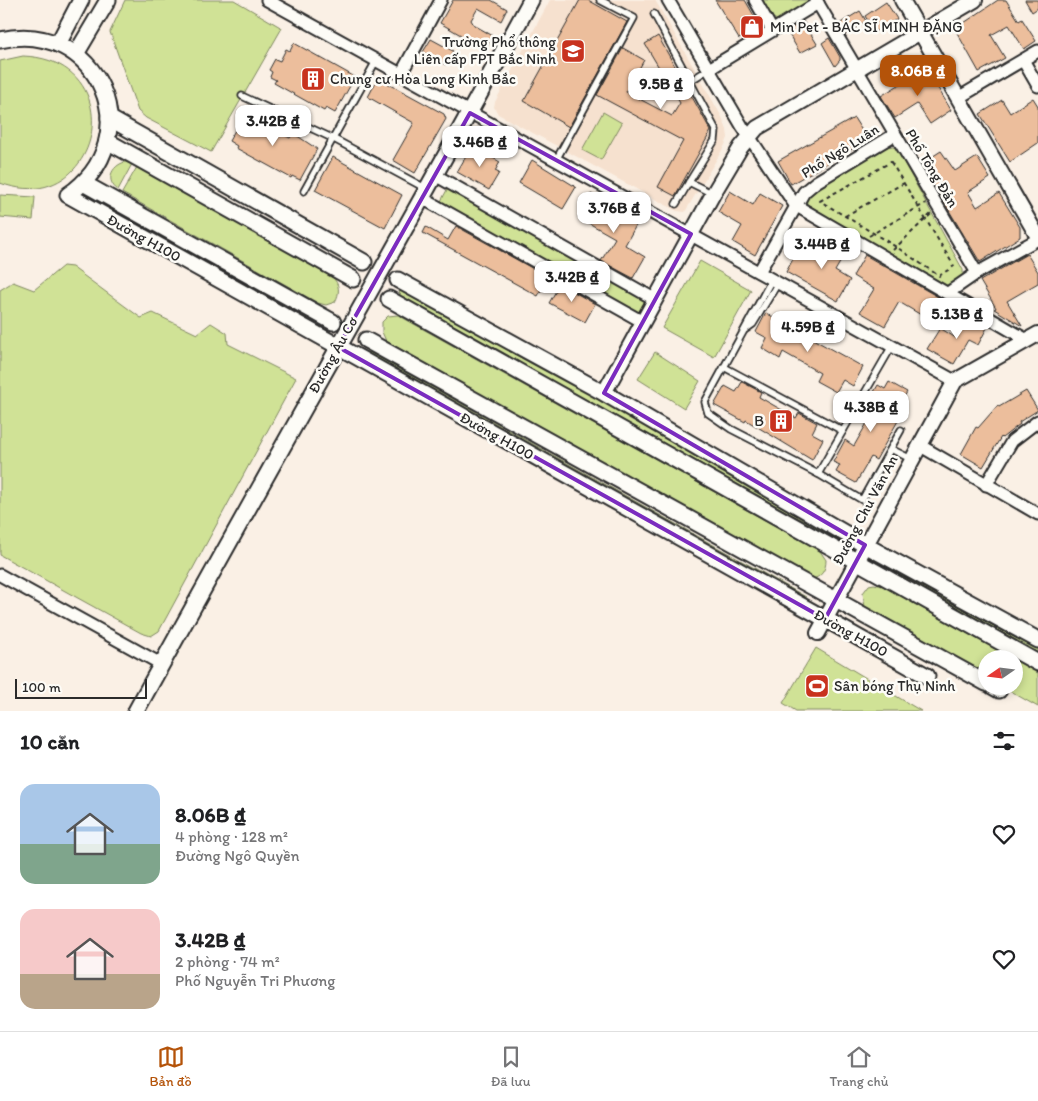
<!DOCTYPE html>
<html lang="vi">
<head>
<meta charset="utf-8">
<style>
  :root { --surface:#fff; --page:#f2f2f2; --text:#202124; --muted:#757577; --line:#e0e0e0; --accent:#b45309 }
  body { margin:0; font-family:Itim,sans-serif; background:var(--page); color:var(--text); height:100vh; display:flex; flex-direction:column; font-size:19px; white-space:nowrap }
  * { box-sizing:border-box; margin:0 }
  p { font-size:16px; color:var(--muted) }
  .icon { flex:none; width:28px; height:28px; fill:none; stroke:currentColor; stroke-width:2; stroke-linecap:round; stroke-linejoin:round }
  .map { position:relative; height:711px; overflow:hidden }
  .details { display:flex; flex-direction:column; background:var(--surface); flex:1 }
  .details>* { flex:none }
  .needle { width:32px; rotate:256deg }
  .fabs { position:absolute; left:978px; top:650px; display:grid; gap:10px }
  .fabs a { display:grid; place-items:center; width:45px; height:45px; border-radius:50%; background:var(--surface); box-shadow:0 2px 8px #0003; font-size:25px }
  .scale { position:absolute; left:15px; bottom:12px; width:132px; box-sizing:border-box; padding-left:5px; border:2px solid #2b2b2b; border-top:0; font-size:14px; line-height:18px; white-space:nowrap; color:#2b2b2b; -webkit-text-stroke:4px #fdfcf7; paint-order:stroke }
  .price { position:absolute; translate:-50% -42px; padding:0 11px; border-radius:10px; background:#fff; color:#222; font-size:16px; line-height:32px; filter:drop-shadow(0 1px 2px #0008) }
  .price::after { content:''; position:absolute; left:50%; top:30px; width:15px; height:11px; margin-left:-8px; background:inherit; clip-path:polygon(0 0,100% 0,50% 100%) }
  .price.current { background:var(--accent); color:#fff }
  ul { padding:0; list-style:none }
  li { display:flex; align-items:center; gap:15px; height:125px; padding:0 20px }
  li span { display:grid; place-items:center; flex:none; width:140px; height:100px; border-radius:15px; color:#555 }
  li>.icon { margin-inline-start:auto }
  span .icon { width:60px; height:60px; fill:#fffc; stroke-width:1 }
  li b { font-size:21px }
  h2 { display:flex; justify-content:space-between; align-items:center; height:60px; padding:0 20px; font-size:21px }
  .tab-bar { display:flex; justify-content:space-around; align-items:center; height:70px; border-top:1px solid var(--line); background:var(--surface); font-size:14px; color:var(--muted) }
  .tab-bar a { display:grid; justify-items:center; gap:2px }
  .tab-bar .current { color:var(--accent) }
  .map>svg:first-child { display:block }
  .built { fill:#f6e1cf }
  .green { fill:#d0e296; stroke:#7e8660 }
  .building { fill:#ecbe9c; stroke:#2b2b2b }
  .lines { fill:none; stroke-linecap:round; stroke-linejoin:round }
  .service-casing { stroke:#2b2b2b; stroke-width:9 }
  .minor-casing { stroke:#2b2b2b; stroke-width:15 }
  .tertiary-casing { stroke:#2b2b2b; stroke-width:18 }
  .secondary-casing { stroke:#2b2b2b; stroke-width:19 }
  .path { stroke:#2b2b2b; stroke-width:2; stroke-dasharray:4 4; stroke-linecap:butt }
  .service { stroke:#fdfcf7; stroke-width:5.5 }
  .minor { stroke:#fdfcf7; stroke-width:11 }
  .tertiary { stroke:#fdfcf7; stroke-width:14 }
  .secondary { stroke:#fdfcf7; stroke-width:15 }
  .marked { fill:none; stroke:#7b2cbf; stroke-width:4; stroke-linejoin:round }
  .labels { text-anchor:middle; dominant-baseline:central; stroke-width:5; stroke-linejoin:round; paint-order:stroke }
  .poi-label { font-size:15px; fill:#2b2b2b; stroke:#fdfcf7; text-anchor:start }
  .street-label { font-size:15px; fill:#2b2b2b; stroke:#fdfcf7 }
</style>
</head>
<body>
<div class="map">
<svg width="1038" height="711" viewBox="0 0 1038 711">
  <rect width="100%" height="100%" fill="#faf0e5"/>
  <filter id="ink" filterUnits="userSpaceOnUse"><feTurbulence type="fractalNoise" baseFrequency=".02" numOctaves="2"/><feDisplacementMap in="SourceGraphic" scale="10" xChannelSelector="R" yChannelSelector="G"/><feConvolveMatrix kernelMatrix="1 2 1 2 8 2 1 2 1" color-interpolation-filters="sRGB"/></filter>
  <g filter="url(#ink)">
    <polygon class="built" points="550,0 655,0 722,117 727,130 728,138 724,147 685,212 677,211 498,114 494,107 495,102"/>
    <g class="green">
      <polygon points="125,0 234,0 282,28 211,152 146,118 138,111 110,32"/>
      <polygon points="760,0 808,0 806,6 779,21 769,16"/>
      <path d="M23,56C134,60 101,220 0,183V61Z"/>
      <polygon points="603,112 622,123 601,160 582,150"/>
      <polygon points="889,146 896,148 963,270 963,275 947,287 943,286 807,204 806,196 831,178"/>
      <path d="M125,162L132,164L118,190C105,181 111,166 125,162Z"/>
      <path d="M137,167L332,277C340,284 340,293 335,302L326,305L318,303L122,193Z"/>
      <polygon points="448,188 646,299 637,315 440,203"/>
      <polygon points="0,195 35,197 33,220 0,217"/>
      <polygon points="700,261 751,290 714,357 662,328"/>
      <polygon points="63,266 72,267 141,318 153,313 197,334 211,323 227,333 228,344 296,378 159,631 151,636 141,633 0,555 0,290 13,282 34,290"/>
      <polygon points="399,290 403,290 840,535 842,540 838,540 400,296"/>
      <path d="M398,315L820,551L826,560C826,570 821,578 811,579L386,341L382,332V322L388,316Z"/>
      <polygon points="365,352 369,352 806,597 807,601 364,354"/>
      <polygon points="655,352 700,381 684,408 638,379"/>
      <polygon points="880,561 1038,646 1038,652 882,566"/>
      <polygon points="874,584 883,586 1013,659 986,659 986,678 865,608 863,593 869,585"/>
      <polygon points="816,648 921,711 796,711 783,703"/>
      <polygon points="1014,659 1038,673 1038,707 1001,686 1014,686"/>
    </g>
    <g class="building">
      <polygon points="453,0 491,0 507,9 501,21 478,8 471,20 474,25 493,36 485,49 440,23"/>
      <polygon points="580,0 588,0 627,22 569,127 524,101"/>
      <polygon points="715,0 745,0 760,26 739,39"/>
      <polygon points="998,0 1006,0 1019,21 1022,19 1036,41 1024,49 1009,25 991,35 1005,58 979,72 955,29"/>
      <polygon points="1025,0 1038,0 1038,8 1032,12"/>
      <polygon points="886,2 897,19 875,32 865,16"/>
      <polygon points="860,11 866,21 845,35 839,24"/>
      <polygon points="803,21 817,44 800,53 787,31"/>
      <polygon points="658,36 711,131 675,196 658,187 683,141 597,95 623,48 644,60 626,92 672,116 680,103 645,44"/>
      <polygon points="829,38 840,57 840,60 835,66 822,43"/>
      <polygon points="431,39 453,51 446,65 423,52"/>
      <polygon points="294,43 355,77 335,113 326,108 324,111 274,83 276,80 270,77 272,72 269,70 275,59 280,61 286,49 290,51"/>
      <polygon points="926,68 951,110 930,124 917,104 895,118 881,96"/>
      <polygon points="378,78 444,114 446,119 415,173 393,160 414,123 368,97"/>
      <polygon points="1033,98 1038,106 1038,143 1010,162 980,114 1002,100 1010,113"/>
      <polygon points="244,114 259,123 262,117 274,123 271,128 290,138 293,133 317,149 300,180 292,176 291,178 236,148 237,146 229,141"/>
      <polygon points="854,118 868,140 791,184 778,161"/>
      <polygon points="472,146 500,162 495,171 499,173 489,190 457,172"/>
      <polygon points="941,151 955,171 977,157 990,178 968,192 977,207 999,193 1020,227 1020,237 980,262 921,164"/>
      <polygon points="333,157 402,195 385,228 315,190"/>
      <polygon points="532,160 576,187 563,209 519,183"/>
      <polygon points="730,191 753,205 760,193 782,206 755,255 733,242 742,226 718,212"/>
      <polygon points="591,194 639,220 625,245 645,257 633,278 601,261 615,238 578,217"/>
      <polygon points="456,226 548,277 538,296 423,233 426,227 448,240"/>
      <polygon points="832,237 849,247 835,271 850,280 838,301 786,272 798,250 818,262"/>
      <polygon points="1027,254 1038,272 1038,283 1007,301 1022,326 994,309 996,308 980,281"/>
      <polygon points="865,255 952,305 940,326 899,302 885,326 860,312 874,289 853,276"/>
      <polygon points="560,284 595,304 585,322 549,303"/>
      <polygon points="766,313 863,367 853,386 843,380 836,392 816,381 820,373 783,352 780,359 762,348 767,338 756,332"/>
      <polygon points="969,315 988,326 978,345 968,340 954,364 927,349 940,328 956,338"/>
      <polygon points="742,382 761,392 759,397 796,418 799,413 817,423 812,433 823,439 812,460 746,420 745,422 714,405 725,386 736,392"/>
      <polygon points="889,382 907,392 893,416 899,419 876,460 871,457 856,483 836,472 840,465 833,462 845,440 854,446 875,409 867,404 878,385 885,389"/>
      <polygon points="1026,391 1038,410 1019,422 1020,424 1002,438 1001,437 983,467 961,454 976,427 978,428 998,405 999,407"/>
    </g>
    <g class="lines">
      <defs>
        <g id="service">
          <polyline points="654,14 716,130 715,140 689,182"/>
          <polyline points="690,81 709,69"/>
          <polyline points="242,96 334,139 425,188"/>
          <polyline points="556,160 634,18 600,0"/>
          <polyline points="304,191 376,61"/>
          <polyline points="676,204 689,182 713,194"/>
          <polyline points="772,279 705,402 708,413 731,429 818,474 892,346"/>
          <polyline points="746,329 753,324 778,283"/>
          <polyline points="724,367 843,431"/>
          <polyline points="891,449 911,459"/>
          <polyline points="818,474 862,500 901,430"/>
        </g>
        <g id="minor">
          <polyline points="267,0 955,381"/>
          <polyline points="668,0 742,126 795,205 1027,340"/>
          <polyline points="755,0 772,30"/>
          <polyline points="816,0 977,273"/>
          <polyline points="1023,60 1038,86"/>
          <polyline points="709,69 818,3"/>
          <polyline points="401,74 441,0"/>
          <polyline points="958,98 1038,51"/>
          <polyline points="435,175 656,300"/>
          <polyline points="422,198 643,322"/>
          <polyline points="759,272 804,192 816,182 894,135"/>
          <polyline points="948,293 977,273 1038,239"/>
          <polyline points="919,445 1038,514"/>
          <polyline points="986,485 1012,441 1038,421"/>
          <polyline points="0,575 161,664"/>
        </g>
        <g id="tertiary">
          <polyline points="902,0 1038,237"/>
          <polyline points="604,393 713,194 741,147 757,128 975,0"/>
          <polyline points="818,633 955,381 1038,334"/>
        </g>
        <g id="secondary">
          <path d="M0,40C98,18 151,138 68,195L927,676"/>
          <polyline points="58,44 81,0"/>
          <polyline points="76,54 108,0"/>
          <polyline points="109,118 364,262"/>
          <polyline points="107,141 353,279"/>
          <polyline points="83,183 333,322"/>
          <polyline points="398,280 604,393 865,545 1038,640"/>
          <polyline points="389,299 1038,663"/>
          <polyline points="366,340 986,683"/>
          <polyline points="992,686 999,690"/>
          <path d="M136,711C266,473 402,238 531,0"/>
        </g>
      </defs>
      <use href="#service" class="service-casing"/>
      <use href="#minor" class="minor-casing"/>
      <use href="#tertiary" class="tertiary-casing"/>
      <use href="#secondary" class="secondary-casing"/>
      <g class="path">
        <polygon points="891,162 954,266 939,276 898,248 820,201"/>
        <polyline points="845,216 904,183"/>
        <polyline points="869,236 926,203"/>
        <polyline points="893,250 931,214"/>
      </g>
      <use href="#service" class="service"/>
      <use href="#minor" class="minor"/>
      <use href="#tertiary" class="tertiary"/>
      <use href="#secondary" class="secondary"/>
    </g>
  </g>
  <path class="marked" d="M470,113L691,234L604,393L865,545L825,619L338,347Z"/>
  <defs>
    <symbol id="shop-square" viewBox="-11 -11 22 22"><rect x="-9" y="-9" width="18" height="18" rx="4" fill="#c8321e" stroke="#fdfcf7"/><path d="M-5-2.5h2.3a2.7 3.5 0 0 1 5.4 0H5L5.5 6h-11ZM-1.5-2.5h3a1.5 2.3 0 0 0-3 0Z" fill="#fff"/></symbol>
    <symbol id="school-square" viewBox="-11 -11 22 22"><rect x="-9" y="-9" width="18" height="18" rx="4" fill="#c8321e" stroke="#fdfcf7"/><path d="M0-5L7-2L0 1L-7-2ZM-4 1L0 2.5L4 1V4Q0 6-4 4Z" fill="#fff"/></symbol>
    <symbol id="building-square" viewBox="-11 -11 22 22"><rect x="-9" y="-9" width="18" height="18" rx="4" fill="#c8321e" stroke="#fdfcf7"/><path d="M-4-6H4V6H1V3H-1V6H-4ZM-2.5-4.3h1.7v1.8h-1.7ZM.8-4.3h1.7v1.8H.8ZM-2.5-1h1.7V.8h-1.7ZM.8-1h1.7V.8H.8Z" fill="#fff"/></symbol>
    <symbol id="stadium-square" viewBox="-11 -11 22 22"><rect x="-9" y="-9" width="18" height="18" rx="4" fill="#c8321e" stroke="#fdfcf7"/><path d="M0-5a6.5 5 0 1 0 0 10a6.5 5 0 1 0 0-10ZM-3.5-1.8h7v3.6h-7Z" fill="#fff"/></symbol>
  </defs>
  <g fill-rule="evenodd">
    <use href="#shop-square" x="738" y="13" width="28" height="28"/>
    <use href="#school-square" x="559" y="37" width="28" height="28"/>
    <use href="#building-square" x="299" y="65" width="28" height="28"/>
    <use href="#building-square" x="767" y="407" width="28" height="28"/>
    <use href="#stadium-square" x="803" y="672" width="28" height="28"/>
  </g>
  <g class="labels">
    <g class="poi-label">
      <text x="770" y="27">Min Pet - BÁC SĨ MINH ĐẶNG</text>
      <text x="556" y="42" text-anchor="end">Trường Phổ thông<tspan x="556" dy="17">Liên cấp FPT Bắc Ninh</tspan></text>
      <text x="330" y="79">Chung cư Hòa Long Kinh Bắc</text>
      <text x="764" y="421" text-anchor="end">B</text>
      <text x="834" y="686">Sân bóng Thụ Ninh</text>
    </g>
    <g class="street-label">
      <text transform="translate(840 151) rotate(-32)">Phố Ngô Luân</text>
      <text transform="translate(932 168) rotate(59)">Phố Tông Đản</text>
      <text transform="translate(144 238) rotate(29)">Đường H100</text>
      <text transform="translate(333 355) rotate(-61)">Đường Âu Cơ</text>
      <text transform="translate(497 436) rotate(29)">Đường H100</text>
      <text transform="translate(865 510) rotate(-62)">Đường Chu Văn An</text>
      <text transform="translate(851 633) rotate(29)">Đường H100</text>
    </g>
  </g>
</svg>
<div class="fabs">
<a><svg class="needle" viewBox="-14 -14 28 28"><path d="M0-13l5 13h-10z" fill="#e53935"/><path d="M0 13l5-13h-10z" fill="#757577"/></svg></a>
</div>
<div class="scale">100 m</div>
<b class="price current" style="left:918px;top:97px">8.06B ₫</b>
<b class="price" style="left:661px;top:110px">9.5B ₫</b>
<b class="price" style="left:273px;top:147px">3.42B ₫</b>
<b class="price" style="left:480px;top:168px">3.46B ₫</b>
<b class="price" style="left:614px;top:234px">3.76B ₫</b>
<b class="price" style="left:822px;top:270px">3.44B ₫</b>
<b class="price" style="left:572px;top:303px">3.42B ₫</b>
<b class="price" style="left:957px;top:340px">5.13B ₫</b>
<b class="price" style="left:808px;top:353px">4.59B ₫</b>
<b class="price" style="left:871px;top:433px">4.38B ₫</b>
</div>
<section class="details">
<h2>10 căn<svg class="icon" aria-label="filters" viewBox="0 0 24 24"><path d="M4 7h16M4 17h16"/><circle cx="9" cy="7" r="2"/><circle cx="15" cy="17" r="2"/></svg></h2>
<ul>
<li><span style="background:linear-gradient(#a9c7e8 60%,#7fa58c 0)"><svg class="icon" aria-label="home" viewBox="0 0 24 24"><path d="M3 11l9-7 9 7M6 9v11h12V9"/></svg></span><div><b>8.06B ₫</b><p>4 phòng · 128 m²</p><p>Đường Ngô Quyền</p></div><svg class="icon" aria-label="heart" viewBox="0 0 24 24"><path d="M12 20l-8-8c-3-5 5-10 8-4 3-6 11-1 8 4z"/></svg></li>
<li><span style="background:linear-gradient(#f6c9c9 65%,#b9a48a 0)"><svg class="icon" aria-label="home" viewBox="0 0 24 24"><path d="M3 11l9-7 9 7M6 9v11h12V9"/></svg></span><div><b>3.42B ₫</b><p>2 phòng · 74 m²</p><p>Phố Nguyễn Tri Phương</p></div><svg class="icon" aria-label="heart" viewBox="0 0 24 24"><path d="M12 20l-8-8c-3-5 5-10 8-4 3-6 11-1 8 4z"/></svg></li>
</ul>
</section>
<nav class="tab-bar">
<a class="current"><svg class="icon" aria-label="map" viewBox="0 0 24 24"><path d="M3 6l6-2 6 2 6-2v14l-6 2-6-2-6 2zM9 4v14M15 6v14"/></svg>Bản đồ</a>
<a><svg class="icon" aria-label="saved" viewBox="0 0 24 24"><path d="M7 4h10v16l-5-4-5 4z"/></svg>Đã lưu</a>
<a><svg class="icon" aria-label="home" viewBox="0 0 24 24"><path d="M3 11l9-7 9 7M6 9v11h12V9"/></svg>Trang chủ</a>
</nav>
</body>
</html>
